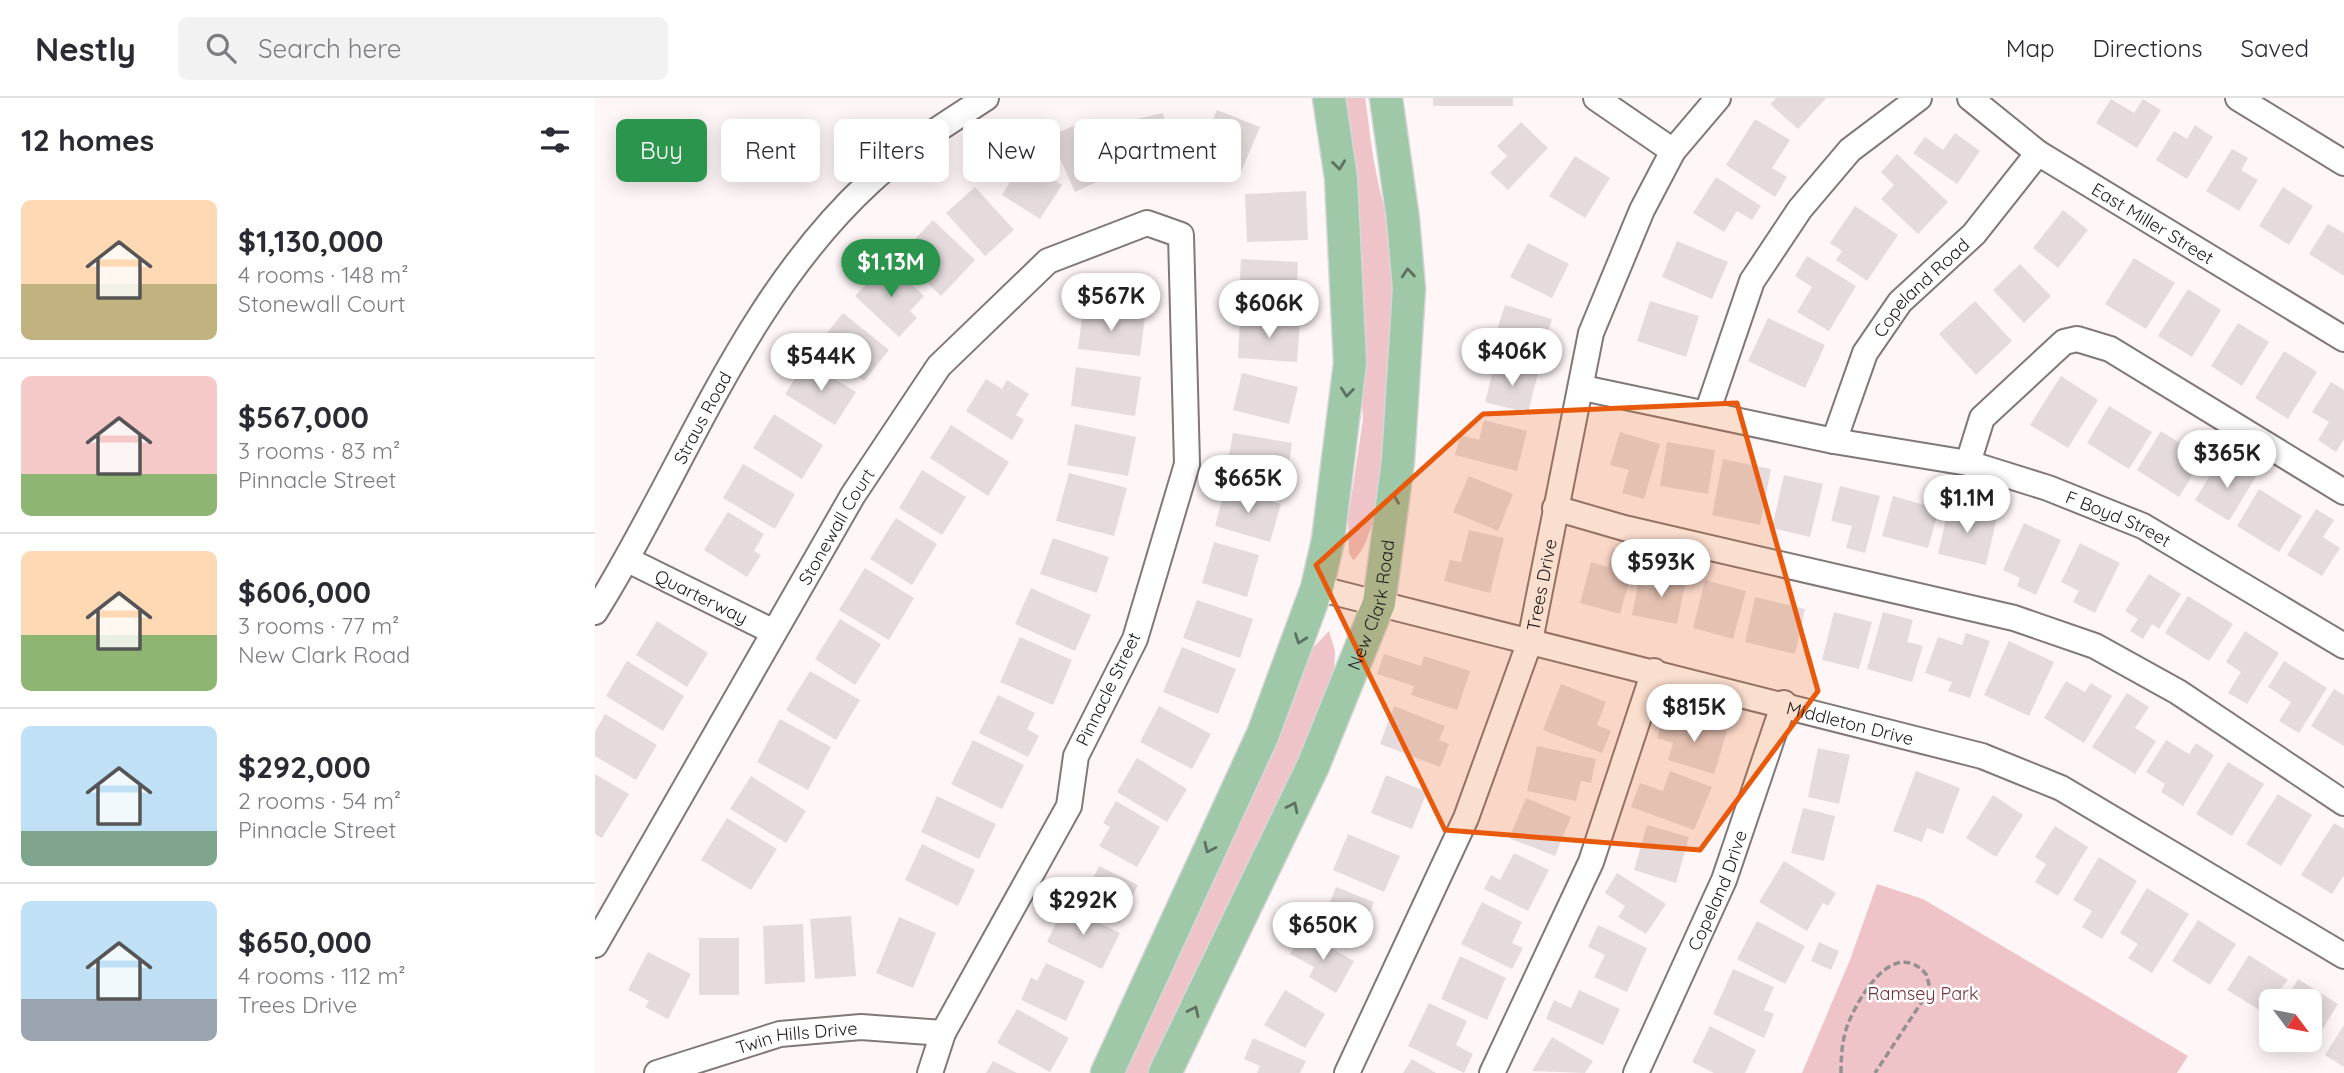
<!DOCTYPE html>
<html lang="en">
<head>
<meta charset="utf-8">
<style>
  :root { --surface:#fff; --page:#f2f2f3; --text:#2b2b33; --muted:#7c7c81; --line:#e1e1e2; --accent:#2b954d }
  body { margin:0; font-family:Quicksand,sans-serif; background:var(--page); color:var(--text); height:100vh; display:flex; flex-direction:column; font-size:26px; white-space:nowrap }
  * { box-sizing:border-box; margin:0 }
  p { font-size:23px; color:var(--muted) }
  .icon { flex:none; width:38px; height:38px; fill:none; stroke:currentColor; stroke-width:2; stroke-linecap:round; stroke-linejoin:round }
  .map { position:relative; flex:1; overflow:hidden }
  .side { display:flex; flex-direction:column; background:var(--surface); width:595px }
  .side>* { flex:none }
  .guide { position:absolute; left:21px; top:21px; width:665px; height:63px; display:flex; gap:14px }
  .needle { width:46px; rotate:122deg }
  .buttons { position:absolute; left:1664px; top:891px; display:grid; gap:14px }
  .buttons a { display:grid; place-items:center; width:63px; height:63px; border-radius:10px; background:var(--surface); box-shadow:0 4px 18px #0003; font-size:35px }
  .price { position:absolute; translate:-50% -60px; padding:0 16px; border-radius:24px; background:#fff; color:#222; font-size:23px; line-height:46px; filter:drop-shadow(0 2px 4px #0008) }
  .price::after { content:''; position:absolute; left:50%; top:42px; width:21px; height:16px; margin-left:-10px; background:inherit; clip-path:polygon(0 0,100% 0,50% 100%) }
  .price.current { background:var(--accent); color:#fff }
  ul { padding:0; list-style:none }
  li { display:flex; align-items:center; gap:21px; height:175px; padding:0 21px }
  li+li { border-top:2px solid var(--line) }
  li span { display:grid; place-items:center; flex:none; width:196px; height:140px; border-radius:10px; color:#555 }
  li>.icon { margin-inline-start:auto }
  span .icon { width:84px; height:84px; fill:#fffc; stroke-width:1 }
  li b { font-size:30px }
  h2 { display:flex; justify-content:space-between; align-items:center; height:84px; padding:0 21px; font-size:30px }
  .tag { padding:0 24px; border-radius:10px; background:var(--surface); box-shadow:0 4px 18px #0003; font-size:24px; line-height:63px }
  .tag.current { background:var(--accent); color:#fff }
  header { display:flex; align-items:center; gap:42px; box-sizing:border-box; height:98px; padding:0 35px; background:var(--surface); border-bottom:2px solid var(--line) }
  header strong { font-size:33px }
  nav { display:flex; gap:38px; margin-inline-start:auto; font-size:24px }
  .search { width:490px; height:63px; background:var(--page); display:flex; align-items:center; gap:18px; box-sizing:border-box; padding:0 24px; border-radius:10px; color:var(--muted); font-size:26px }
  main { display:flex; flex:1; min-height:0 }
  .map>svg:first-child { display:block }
  .green { fill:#efc4c8 }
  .building { fill:#e5dbdc }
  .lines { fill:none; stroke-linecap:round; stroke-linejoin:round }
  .minor-casing { stroke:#817878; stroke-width:28 }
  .major-casing { stroke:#d6d6d6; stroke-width:35 }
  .path { stroke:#979091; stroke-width:3.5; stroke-dasharray:7 3.5; stroke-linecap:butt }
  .minor { stroke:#fff; stroke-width:24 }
  .major { stroke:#9ec8a8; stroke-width:32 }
  .oneway { stroke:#5e7161 }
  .marked { fill:#e8590c; fill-opacity:0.2; stroke:#e8590c; stroke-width:5; stroke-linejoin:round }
  .labels { text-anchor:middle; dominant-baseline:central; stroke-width:5; stroke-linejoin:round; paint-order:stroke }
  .street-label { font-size:18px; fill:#1e1a1a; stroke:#fff }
  .park-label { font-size:18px; fill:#742f3c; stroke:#fff }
</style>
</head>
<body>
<header>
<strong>Nestly</strong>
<div class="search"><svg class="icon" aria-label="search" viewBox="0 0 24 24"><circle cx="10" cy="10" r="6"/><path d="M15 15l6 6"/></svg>Search here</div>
<nav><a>Map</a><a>Directions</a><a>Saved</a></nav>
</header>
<main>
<section class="side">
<h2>12 homes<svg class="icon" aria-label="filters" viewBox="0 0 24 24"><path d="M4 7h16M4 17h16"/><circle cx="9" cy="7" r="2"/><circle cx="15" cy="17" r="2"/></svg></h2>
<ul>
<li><span style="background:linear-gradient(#ffd9b3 60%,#c2b280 0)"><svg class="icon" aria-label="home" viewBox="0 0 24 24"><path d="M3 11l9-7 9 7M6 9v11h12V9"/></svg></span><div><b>$1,130,000</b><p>4 rooms · 148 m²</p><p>Stonewall Court</p></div></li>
<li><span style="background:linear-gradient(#f6c9c9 70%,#8fb573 0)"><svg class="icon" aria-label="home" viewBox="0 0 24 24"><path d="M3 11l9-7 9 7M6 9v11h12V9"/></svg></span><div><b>$567,000</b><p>3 rooms · 83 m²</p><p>Pinnacle Street</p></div></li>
<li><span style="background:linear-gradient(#ffd9b3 60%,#8fb573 0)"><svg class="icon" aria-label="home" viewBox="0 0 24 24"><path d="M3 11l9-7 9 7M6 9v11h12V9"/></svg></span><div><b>$606,000</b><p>3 rooms · 77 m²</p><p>New Clark Road</p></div></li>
<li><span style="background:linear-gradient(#bfe0f5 75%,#7fa58c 0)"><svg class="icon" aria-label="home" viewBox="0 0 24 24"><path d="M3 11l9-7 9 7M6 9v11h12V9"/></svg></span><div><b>$292,000</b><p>2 rooms · 54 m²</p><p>Pinnacle Street</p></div></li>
<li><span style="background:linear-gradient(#bfe0f5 70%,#9aa5b1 0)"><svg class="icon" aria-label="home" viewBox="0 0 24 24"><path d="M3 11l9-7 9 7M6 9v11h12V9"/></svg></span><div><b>$650,000</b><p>4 rooms · 112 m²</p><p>Trees Drive</p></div></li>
</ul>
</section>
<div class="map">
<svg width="1749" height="975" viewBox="0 0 1749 975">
  <rect width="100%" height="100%" fill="#fff6f7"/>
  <g class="green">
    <path d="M746,0H770C774,25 776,50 781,74C786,101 795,126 796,153C800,204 797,436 758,462L754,455L753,421L768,321Z"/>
    <polygon points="734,533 740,553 739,575 716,638 560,975 523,975 712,556"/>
    <polygon points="1282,786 1328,801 1593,958 1582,975 1207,975 1255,862"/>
  </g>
  <g class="building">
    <rect x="838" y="0" width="80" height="8"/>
    <polygon points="1181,0 1231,0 1203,31 1175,6"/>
    <polygon points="1516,1 1539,15 1548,1 1566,12 1542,50 1501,25"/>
    <polygon points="622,12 665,29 643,81 601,63"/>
    <polygon points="568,15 578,59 538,69 528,24"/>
    <polygon points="1160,21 1195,42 1177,70 1192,79 1180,99 1131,67"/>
    <polygon points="492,22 517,77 480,94 455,38"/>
    <polygon points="926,24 953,50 913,92 895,75 912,58 902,48"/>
    <polygon points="1600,27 1618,39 1592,81 1561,62 1579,33 1592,41"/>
    <polygon points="1360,35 1385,53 1362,86 1318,55 1330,39 1348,52"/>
    <polygon points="1637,51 1653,60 1646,72 1663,82 1644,113 1611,93"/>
    <polygon points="1302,56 1353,104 1323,136 1286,101 1299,87 1286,74"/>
    <polygon points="980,58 1015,80 990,120 954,98"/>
    <polygon points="428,63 467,87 445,121 407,97"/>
    <polygon points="1121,79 1166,108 1157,122 1142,113 1129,134 1098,115"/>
    <polygon points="380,89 419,132 390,158 351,115"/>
    <polygon points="1688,89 1718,108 1694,147 1664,128"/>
    <polygon points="711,93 713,142 652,144 650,96"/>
    <polygon points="1260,108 1303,137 1272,183 1241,162 1247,153 1235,145"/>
    <polygon points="1468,112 1493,132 1463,170 1438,150"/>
    <polygon points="338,122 380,162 346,198 304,158"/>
    <polygon points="1733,126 1749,135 1749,178 1714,156"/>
    <polygon points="1082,143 1133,164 1117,201 1067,179"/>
    <polygon points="933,145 974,166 957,200 915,179"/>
    <polygon points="1212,158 1261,188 1234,233 1202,214 1217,189 1200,178"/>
    <polygon points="1539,160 1580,185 1551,231 1510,206"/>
    <polygon points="646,161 703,164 701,204 644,201"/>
    <polygon points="293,164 329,198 315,213 322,220 304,239 260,198"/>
    <polygon points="1425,166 1456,198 1429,225 1398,192"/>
    <polygon points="1593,191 1626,212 1597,259 1563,238"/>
    <polygon points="1055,203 1104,218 1091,259 1042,243"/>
    <polygon points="1380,203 1417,243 1381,277 1344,236"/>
    <polygon points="910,207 957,221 945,259 898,244"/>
    <polygon points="488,212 550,219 545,258 483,251"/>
    <polygon points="248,215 294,252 269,283 223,246"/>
    <polygon points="1173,220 1230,247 1210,290 1153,263"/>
    <polygon points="645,221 705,224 702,264 643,260"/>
    <polygon points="1643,225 1674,244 1647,288 1616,268"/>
    <polygon points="1689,253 1722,274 1693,321 1660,300"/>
    <polygon points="211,263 261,294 240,327 190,296"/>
    <polygon points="900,265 943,275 933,315 890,304"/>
    <polygon points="481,269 546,279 540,318 476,308"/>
    <polygon points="647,275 703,289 694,326 638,312"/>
    <polygon points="1466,278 1503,302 1473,350 1435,327"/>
    <polygon points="391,281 407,291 412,282 434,296 421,317 429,322 417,342 371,313"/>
    <polygon points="1736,284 1749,292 1749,341 1741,354 1723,342 1734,324 1717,314"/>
    <polygon points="1514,308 1557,334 1534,371 1492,345"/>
    <polygon points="179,316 228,347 207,381 158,350"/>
    <polygon points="889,322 932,333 922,373 860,357 865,337 884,342"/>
    <polygon points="480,326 541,339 533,378 472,367"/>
    <polygon points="356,327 414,364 393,398 335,360"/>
    <polygon points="1566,333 1608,360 1584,399 1542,372"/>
    <polygon points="1025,334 1065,346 1049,401 1027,395 1034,372 1015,367"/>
    <polygon points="638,335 697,345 691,384 631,373"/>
    <polygon points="1072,344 1120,352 1113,396 1065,388"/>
    <polygon points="1128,361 1176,371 1165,427 1117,417"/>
    <polygon points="1644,363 1663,375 1634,423 1600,402 1619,371 1634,380"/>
    <polygon points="148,366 200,396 180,431 128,400"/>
    <polygon points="327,372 371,399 347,437 304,410"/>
    <polygon points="474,375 532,390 519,438 461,423"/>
    <polygon points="1189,377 1228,386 1215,439 1177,430"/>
    <polygon points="874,378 918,396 903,433 858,414"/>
    <polygon points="1245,388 1285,398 1270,455 1251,450 1257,428 1236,423"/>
    <polygon points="630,390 686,406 675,444 620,428"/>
    <polygon points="1664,391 1707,418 1684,454 1642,428"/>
    <polygon points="1298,398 1344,411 1333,450 1287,438"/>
    <polygon points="1354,408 1402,419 1391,467 1343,456"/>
    <polygon points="1721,411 1739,422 1728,439 1745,450 1727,478 1692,457"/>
    <polygon points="133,414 169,436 159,453 166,457 152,479 109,452"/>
    <polygon points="301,420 342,446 317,487 275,461"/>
    <polygon points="1429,425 1466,442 1441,497 1422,488 1425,480 1408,472"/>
    <polygon points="874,432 909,440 895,495 849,483 855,462 866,464"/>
    <polygon points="458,440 514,459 502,495 445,476"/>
    <polygon points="619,444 664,457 652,499 607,485"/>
    <polygon points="1485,445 1525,465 1500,515 1478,504 1484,493 1466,484"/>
    <polygon points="1018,451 1041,458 1025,516 985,505 996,464 1013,469"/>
    <polygon points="270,470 319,500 294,542 244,512"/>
    <polygon points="1070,473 1092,477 1082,526 1037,517 1043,487 1067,492"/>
    <polygon points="1554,476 1586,496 1564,531 1557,526 1548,541 1535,533 1543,521 1530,513"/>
    <polygon points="1110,482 1151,493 1138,541 1098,530"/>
    <polygon points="436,490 496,517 480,553 420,526"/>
    <polygon points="1593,498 1638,526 1614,563 1570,535"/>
    <polygon points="1160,499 1210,511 1200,556 1150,544"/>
    <polygon points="602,502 658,521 645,560 588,540"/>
    <polygon points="1239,514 1277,524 1264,571 1227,562"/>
    <polygon points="1288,514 1318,522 1312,544 1328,548 1317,584 1272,571"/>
    <polygon points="245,521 286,546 260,587 220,561"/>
    <polygon points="62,523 113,555 92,589 41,557"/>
    <polygon points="1650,533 1684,555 1652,606 1633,595 1646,574 1631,564"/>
    <polygon points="1371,535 1395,543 1375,600 1353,593 1357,584 1330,575 1343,539 1367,547"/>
    <polygon points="425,539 477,562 458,607 405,584"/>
    <polygon points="1414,543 1459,564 1434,618 1389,597"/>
    <polygon points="587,549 641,571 623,616 568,594"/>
    <polygon points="789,556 826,568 829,558 875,573 862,612 816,597 819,588 782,576"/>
    <polygon points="32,563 89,598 68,633 11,598"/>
    <polygon points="1689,563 1732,590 1704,635 1684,623 1696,604 1673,589"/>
    <polygon points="215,573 265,602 241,642 191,612"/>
    <polygon points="1471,583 1490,594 1496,585 1517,598 1489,645 1449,620"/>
    <polygon points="966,586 1011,604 1002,627 1016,633 1007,655 948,632"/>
    <polygon points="1739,591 1749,597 1749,648 1716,628"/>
    <polygon points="1532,595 1554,609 1540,630 1561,643 1540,676 1497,649"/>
    <polygon points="403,597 440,615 432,631 444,638 433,659 384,635"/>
    <polygon points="564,608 616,636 597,671 545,644"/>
    <polygon points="799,608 850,628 844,642 854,646 845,669 785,646"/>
    <polygon points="10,616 62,647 41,682 0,658 0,634"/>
    <polygon points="1086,620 1132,633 1119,676 1073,662 1078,645 1062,640 1067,623 1083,628"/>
    <polygon points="185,621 236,649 213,692 162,664"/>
    <polygon points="378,642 429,667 407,711 356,686"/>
    <polygon points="1571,642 1594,656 1601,645 1619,657 1588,708 1566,694 1570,686 1551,674"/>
    <polygon points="942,648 1001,661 996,685 986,683 981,703 932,693"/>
    <polygon points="1223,650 1255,657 1244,706 1213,699"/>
    <polygon points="542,660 592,691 572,724 522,694"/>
    <polygon points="1633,664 1669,686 1637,738 1601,716"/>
    <polygon points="1075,673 1117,689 1099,732 1036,709 1045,685 1068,693"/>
    <polygon points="1321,673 1365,690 1348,736 1332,730 1327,744 1298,733"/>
    <polygon points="0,676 34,696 7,740 0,736"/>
    <polygon points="791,677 832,694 817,731 776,715"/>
    <polygon points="156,678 211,713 191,745 135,711"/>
    <polygon points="1683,696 1717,717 1686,768 1651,746"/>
    <polygon points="1398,697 1428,717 1401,759 1371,740"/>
    <polygon points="342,698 401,726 384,761 326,734"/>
    <polygon points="931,700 976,719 960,758 914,740"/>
    <polygon points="521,703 565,729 542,769 504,748 515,729 508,725"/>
    <polygon points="1208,710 1240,718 1229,763 1196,755"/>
    <polygon points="132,720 182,751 156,792 106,762"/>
    <polygon points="1739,725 1749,731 1749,777 1737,796 1706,777"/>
    <polygon points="1052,727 1094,739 1081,785 1039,772"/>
    <polygon points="1460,728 1493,749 1463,798 1440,784 1451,766 1440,759"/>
    <polygon points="753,736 805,758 789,794 738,772"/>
    <polygon points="327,746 380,772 363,808 310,782"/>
    <polygon points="919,755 954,772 933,813 889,791 896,777 905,782"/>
    <polygon points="1504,759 1542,783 1507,841 1487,829 1497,813 1478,802"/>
    <polygon points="1189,763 1241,795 1233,808 1228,805 1212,833 1164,804"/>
    <polygon points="504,768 543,787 524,825 473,799 482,780 495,787"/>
    <polygon points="1022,775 1071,806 1051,836 1023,819 1030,808 1010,795"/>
    <polygon points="741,789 779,804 764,842 726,827"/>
    <polygon points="1552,790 1594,816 1557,875 1533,860 1543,846 1525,835"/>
    <polygon points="887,804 927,824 917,845 928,850 917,871 866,846"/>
    <polygon points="469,808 525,835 507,871 452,844"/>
    <polygon points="256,818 261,878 220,881 215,821"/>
    <polygon points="304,819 341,835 318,890 281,875"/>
    <polygon points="1603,822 1641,846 1615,887 1577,863"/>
    <polygon points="1162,823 1210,848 1190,886 1142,861"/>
    <polygon points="208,826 210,884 170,886 168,828"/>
    <polygon points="1003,827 1052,850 1032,894 999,879 1010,857 993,849"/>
    <polygon points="708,834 759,863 741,895 714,879 719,869 695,856"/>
    <rect x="104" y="840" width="40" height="57"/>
    <polygon points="1224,844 1244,853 1236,872 1216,863"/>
    <polygon points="53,854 96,876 73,921 50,909 54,903 33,892"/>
    <polygon points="1654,857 1693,882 1676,903 1671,916 1632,892"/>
    <polygon points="865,858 911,880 892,922 846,901"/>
    <polygon points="451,865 490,883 471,923 426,902 436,879 442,883"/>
    <polygon points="1138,871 1179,889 1169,912 1179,916 1169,940 1118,916"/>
    <polygon points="1703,881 1743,906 1714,953 1696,942 1715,942 1715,903 1690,903"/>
    <polygon points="690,892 730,916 710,950 669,927"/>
    <polygon points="984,892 1025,911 1008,947 951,921 959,902 976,910"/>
    <polygon points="834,905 872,923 861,947 878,956 869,975 813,948"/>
    <polygon points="422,911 474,940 455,974 402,945"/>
    <polygon points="1749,927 1749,969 1730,957"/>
    <polygon points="1115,928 1161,952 1150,975 1119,975 1097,964"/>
    <polygon points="957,939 998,963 990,975 937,973"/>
    <polygon points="658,940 711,963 705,975 662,975 665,968 649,961"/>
    <polygon points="817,961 841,975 808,975"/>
    <polygon points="398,963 422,975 391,975"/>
  </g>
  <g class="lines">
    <defs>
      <g id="minor">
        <polyline points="1001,0 1078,53"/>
        <path id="s1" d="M1375,0L1443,55L1749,241"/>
        <polyline points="1643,0 1749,65"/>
        <path id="s2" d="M988,290L1239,343L1373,365L1453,390L1548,428L1749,548"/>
        <polyline points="1112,315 1157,183 1205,111 1255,52 1324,0"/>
        <path id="s3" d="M1239,343L1270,255L1305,204L1379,136L1443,55"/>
        <polyline points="1373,365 1387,320 1469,244 1482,241 1515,251 1749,394"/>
        <polyline points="960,410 1029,430 1419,520 1500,548 1583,594 1749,705"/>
        <path id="s4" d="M33,462L179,534"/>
        <path id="s5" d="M722,490L1387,658L1466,690L1749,858"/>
        <path id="s6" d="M0,514C90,370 147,202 275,84C310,51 351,26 391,0"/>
        <path id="s7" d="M0,847L258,397L344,268L453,163L552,125L586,137L592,366L540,541L481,658L474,708L348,935L335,975"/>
        <path id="s8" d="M62,975L185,936L266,929L348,935"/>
        <path id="s9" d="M752,975L871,720L935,543L996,235L1047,112L1078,53L1123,0"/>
        <polyline points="897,975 996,764 1059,573"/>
        <path id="s10" d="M1041,975L1129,782L1189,605"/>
      </g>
      <g id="major">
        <polyline points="512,975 668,636 722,490 733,442 755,265 746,80 734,0"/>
        <path id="s11" d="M570,975L718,668L784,505L803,363L814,191L808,121L791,0"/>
      </g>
    </defs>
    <use href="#minor" class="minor-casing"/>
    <use href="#major" class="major-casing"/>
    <path class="path" d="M1246,975C1246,959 1247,941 1253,926C1264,898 1299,839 1331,876L1334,886L1330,899L1280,975"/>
    <use href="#minor" class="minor"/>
    <use href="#major" class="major"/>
  </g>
  <defs><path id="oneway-chevron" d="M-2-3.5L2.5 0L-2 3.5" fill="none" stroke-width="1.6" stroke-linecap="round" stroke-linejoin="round" transform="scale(1.75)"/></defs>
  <g class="oneway">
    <use href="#oneway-chevron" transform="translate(744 67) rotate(83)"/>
    <use href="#oneway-chevron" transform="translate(813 175) rotate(-95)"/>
    <use href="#oneway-chevron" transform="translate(752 294) rotate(96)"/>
    <use href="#oneway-chevron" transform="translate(798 401) rotate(-82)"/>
    <use href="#oneway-chevron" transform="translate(705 541) rotate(110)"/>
    <use href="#oneway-chevron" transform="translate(698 709) rotate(-64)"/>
    <use href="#oneway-chevron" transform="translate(614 750) rotate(115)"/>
    <use href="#oneway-chevron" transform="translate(599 913) rotate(-64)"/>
  </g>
  <path class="marked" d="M1142,305L1223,593L1105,752L850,732L721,467L888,316Z"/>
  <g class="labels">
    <g class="street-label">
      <text stroke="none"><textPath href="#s1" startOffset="222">East Miller Street</textPath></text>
      <text stroke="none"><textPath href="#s3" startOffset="180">Copeland Road</textPath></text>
      <text stroke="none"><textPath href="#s6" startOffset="222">Straus Road</textPath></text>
      <text stroke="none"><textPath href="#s2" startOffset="553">F Boyd Street</textPath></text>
      <text stroke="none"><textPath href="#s7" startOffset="483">Stonewall Court</textPath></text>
      <text stroke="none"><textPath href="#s9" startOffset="527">Trees Drive</textPath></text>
      <text stroke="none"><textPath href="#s4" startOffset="82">Quarterway</textPath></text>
      <text stroke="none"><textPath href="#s11" startOffset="513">New Clark Road</textPath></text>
      <text transform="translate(513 591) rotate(-64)">Pinnacle Street</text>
      <text stroke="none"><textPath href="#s5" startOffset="550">Middleton Drive</textPath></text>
      <text stroke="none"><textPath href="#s10" startOffset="200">Copeland Drive</textPath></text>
      <text stroke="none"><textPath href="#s8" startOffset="145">Twin Hills Drive</textPath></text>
    </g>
    <g class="park-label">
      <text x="1328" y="895">Ramsey Park</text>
    </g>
  </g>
</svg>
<div class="buttons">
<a><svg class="needle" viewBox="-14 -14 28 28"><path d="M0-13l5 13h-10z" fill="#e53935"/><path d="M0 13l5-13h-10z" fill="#7c7c81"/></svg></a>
</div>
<b class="price current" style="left:296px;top:201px">$1.13M</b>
<b class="price" style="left:516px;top:235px">$567K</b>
<b class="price" style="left:674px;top:242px">$606K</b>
<b class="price" style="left:917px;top:290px">$406K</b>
<b class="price" style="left:226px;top:295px">$544K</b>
<b class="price" style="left:1632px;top:392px">$365K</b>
<b class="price" style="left:653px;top:417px">$665K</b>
<b class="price" style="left:1372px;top:437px">$1.1M</b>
<b class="price" style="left:1066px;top:501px">$593K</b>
<b class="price" style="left:1099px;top:646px">$815K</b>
<b class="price" style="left:488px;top:839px">$292K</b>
<b class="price" style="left:728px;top:864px">$650K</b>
<div class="guide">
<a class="tag current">Buy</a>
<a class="tag">Rent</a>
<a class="tag">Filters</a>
<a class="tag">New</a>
<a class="tag">Apartment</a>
</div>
</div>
</main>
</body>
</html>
